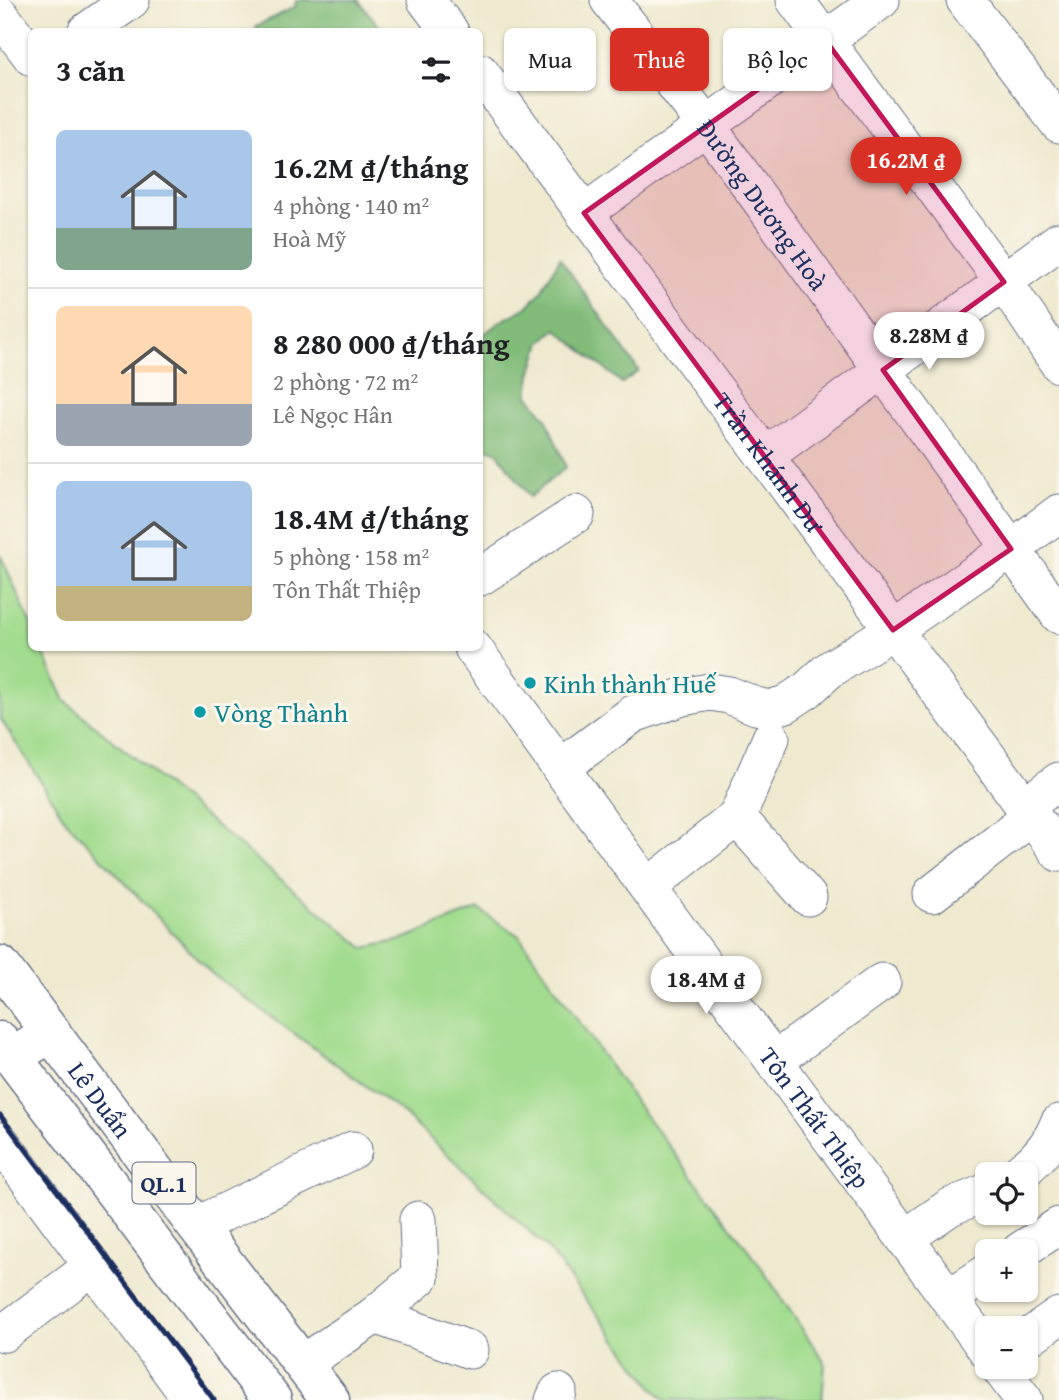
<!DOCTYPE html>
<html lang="vi">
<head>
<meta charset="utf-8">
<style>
  :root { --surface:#fff; --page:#f2f2f2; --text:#202124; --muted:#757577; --line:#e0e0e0; --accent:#d93025 }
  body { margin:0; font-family:"Gentium Book Plus",serif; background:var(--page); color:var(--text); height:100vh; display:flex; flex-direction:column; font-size:26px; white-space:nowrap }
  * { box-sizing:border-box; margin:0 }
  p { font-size:23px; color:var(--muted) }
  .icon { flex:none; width:38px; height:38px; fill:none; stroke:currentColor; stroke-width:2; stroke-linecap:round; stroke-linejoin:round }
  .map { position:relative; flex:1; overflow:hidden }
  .drawer { position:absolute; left:28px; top:28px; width:455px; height:623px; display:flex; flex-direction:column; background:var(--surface); border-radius:10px; box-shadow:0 2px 5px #0004 }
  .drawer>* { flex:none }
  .hud { position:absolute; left:504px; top:28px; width:450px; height:63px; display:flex; gap:14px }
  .fabs { position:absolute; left:975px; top:1162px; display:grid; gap:14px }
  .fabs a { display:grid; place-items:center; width:63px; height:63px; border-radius:10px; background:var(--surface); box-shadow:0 2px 5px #0004; font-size:35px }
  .price { position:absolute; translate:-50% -60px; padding:0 16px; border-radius:24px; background:#fff; color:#222; font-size:23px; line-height:46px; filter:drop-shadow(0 2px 4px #0008) }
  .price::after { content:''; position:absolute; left:50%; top:42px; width:21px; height:16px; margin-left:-10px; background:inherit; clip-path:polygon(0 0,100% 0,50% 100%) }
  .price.on { background:var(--accent); color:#fff }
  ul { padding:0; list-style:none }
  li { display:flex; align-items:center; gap:21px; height:175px; padding:0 28px }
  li+li { border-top:2px solid var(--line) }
  li span { display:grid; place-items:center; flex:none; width:196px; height:140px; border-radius:10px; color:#555 }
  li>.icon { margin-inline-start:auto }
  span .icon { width:84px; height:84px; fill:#fffc; stroke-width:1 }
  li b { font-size:30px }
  h2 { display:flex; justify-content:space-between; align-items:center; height:84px; padding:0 28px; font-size:30px }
  .tag { padding:0 24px; border-radius:10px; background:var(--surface); box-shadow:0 2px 5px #0004; font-size:24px; line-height:63px }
  .tag.on { background:var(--accent); color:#fff }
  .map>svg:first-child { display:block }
  .green { fill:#a2dc8e; stroke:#5e8676; stroke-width:2 }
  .forest { fill:#81bc79; stroke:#4e766c; stroke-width:2 }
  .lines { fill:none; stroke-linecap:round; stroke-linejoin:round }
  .minor-casing { stroke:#657086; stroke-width:39 }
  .major-casing { stroke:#657086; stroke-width:41 }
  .highway-casing { stroke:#657086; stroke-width:41 }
  .minor { stroke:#fff; stroke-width:37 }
  .major { stroke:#fff; stroke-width:38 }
  .highway { stroke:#fff; stroke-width:38 }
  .rail { stroke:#1b2f5e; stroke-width:5 }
  .marked { fill:#c2185b; fill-opacity:0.2; stroke:#c2185b; stroke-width:5; stroke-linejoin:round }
  .culture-dot { fill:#0f9aa8; stroke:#fbf7ec; stroke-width:2.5 }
  .labels { text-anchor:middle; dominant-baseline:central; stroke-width:6; stroke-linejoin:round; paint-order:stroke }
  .shield { fill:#fbf7ec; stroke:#5e6b89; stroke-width:2 }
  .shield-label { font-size:24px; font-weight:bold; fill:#1b2f5e }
  .street-label { font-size:26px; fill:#1b2f5e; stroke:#fbf7ec }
  .culture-label { font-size:26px; fill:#0d838f; stroke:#fbf7ec; text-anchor:start }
</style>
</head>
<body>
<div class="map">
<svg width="1059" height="1400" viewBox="0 0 1059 1400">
  <rect width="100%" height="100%" fill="#fbf7ec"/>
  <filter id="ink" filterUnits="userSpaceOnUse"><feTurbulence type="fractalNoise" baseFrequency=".0143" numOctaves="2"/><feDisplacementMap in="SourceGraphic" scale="14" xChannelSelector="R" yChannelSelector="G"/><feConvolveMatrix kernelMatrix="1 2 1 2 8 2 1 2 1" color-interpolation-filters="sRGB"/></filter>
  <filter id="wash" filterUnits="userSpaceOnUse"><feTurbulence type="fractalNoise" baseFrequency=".00686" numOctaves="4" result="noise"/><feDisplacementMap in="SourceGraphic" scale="28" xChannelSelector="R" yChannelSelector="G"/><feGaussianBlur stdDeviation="1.57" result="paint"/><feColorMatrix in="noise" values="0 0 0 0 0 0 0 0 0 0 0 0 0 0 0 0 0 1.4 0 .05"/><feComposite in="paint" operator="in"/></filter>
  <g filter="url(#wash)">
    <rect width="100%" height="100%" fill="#efe9cf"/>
    <polygon class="green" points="0,554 31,625 32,648 41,648 65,701 364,948 398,941 478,909 519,936 636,1103 756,1260 825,1363 822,1400 665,1400 654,1389 546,1247 403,1113 211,973 66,821 0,718"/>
    <g class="forest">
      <polygon points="296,0 358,0 383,31 256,31 256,26 295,7"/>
      <polygon points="560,258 639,371 622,383 556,329 541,342 531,375 528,395 546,418 566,467 530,497 496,451 484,447 480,450 480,337 501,321 526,308 540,293"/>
    </g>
  </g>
  <g filter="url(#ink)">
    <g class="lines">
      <defs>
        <g id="minor">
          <polyline points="426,0 450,32"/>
          <path id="s1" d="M609,0L707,126L1059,615"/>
          <polyline points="795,0 1004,282 1059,364"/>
          <polyline points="965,0 1059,124"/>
          <polyline points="0,15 32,57"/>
          <polyline points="86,32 131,0"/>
          <path id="s2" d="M480,72L1059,853"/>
          <polyline points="584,213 881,0"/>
          <polyline points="765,456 1059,241"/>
          <polyline points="480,577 576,514"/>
          <path id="s3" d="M473,648L774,1061L987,1350"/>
          <polyline points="560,768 633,714 682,697 710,692 729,695 756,706 769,709 786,704 807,690 829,670 893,630 1011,549 1059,513"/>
          <polyline points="1025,806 1059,781"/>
          <polyline points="737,817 808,897"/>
          <polyline points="648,887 737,817 771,738"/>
          <polyline points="932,894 1032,816"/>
          <polyline points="774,1061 882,982"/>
          <polyline points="0,1141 192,1400"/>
          <path d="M1018,1174C1036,1161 1051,1144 1059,1123"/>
          <polyline points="418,1220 420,1277"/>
          <polyline points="196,1226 353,1150"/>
          <polyline points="905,1238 950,1207 987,1192"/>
          <polyline points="1020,1251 1059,1226"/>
          <polyline points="949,1298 987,1273"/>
          <polyline points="375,1315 470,1350"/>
          <polyline points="4,1333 93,1266"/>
          <polyline points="1026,1339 1059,1316"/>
          <polyline points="302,1364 375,1315 420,1277"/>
          <polyline points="999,1367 1024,1400"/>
          <polyline points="554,1400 558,1392"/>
        </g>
        <g id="major">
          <path id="s4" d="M0,965L196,1226L330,1400"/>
          <polyline points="0,1041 272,1400"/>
        </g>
        <polyline id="highway" points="12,1056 52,1033"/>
      </defs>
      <use href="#minor" class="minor-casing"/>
      <use href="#major" class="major-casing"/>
      <use href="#highway" class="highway-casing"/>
      <use href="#minor" class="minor"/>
      <use href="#major" class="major"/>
      <use href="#highway" class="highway"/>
      <polyline class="rail" points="0,1115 214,1400"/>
    </g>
  </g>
  <path class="marked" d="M826,41L1004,282L883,370L1011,549L893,630L584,213Z"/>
  <g class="culture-dot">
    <circle cx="530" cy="683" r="7"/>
    <circle cx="200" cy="712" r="7"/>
  </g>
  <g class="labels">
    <rect class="shield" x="132.5" y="1162.5" width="63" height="41" rx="5"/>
    <g class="shield-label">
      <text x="164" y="1183">QL.1</text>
    </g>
    <g class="street-label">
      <text stroke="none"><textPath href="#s1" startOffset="256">Đường Dương Hoà</textPath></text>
      <text stroke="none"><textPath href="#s2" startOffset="486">Trần Khánh Dư</textPath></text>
      <text stroke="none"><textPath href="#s4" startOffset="168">Lê Duẩn</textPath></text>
      <text stroke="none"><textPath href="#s3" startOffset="581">Tôn Thất Thiệp</textPath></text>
    </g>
    <g class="culture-label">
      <text x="544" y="683">Kinh thành Huế</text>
      <text x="214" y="712">Vòng Thành</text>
    </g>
  </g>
</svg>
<div class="fabs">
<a><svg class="icon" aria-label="locate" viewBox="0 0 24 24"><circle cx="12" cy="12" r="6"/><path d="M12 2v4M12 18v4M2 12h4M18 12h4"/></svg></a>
<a>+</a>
<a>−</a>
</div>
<b class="price on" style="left:906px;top:197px">16.2M ₫</b>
<b class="price" style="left:929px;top:372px">8.28M ₫</b>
<b class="price" style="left:706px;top:1016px">18.4M ₫</b>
<div class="hud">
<a class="tag">Mua</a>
<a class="tag on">Thuê</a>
<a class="tag">Bộ lọc</a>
</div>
<section class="drawer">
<h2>3 căn<svg class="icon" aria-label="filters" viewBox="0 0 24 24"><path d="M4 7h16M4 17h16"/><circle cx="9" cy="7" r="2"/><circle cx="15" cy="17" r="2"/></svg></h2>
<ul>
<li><span style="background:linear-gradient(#a9c7e8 70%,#7fa58c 0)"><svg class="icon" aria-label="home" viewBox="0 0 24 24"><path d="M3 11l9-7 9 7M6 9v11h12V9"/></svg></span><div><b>16.2M ₫/tháng</b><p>4 phòng · 140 m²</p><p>Hoà Mỹ</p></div></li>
<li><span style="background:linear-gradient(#ffd9b3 70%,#9aa5b1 0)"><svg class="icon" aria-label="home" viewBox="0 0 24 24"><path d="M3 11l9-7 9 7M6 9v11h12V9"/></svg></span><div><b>8 280 000 ₫/tháng</b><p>2 phòng · 72 m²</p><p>Lê Ngọc Hân</p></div></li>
<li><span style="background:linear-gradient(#a9c7e8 75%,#c2b280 0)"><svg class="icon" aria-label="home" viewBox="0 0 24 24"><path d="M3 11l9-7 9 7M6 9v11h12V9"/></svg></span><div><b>18.4M ₫/tháng</b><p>5 phòng · 158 m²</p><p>Tôn Thất Thiệp</p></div></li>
</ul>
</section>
</div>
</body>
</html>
